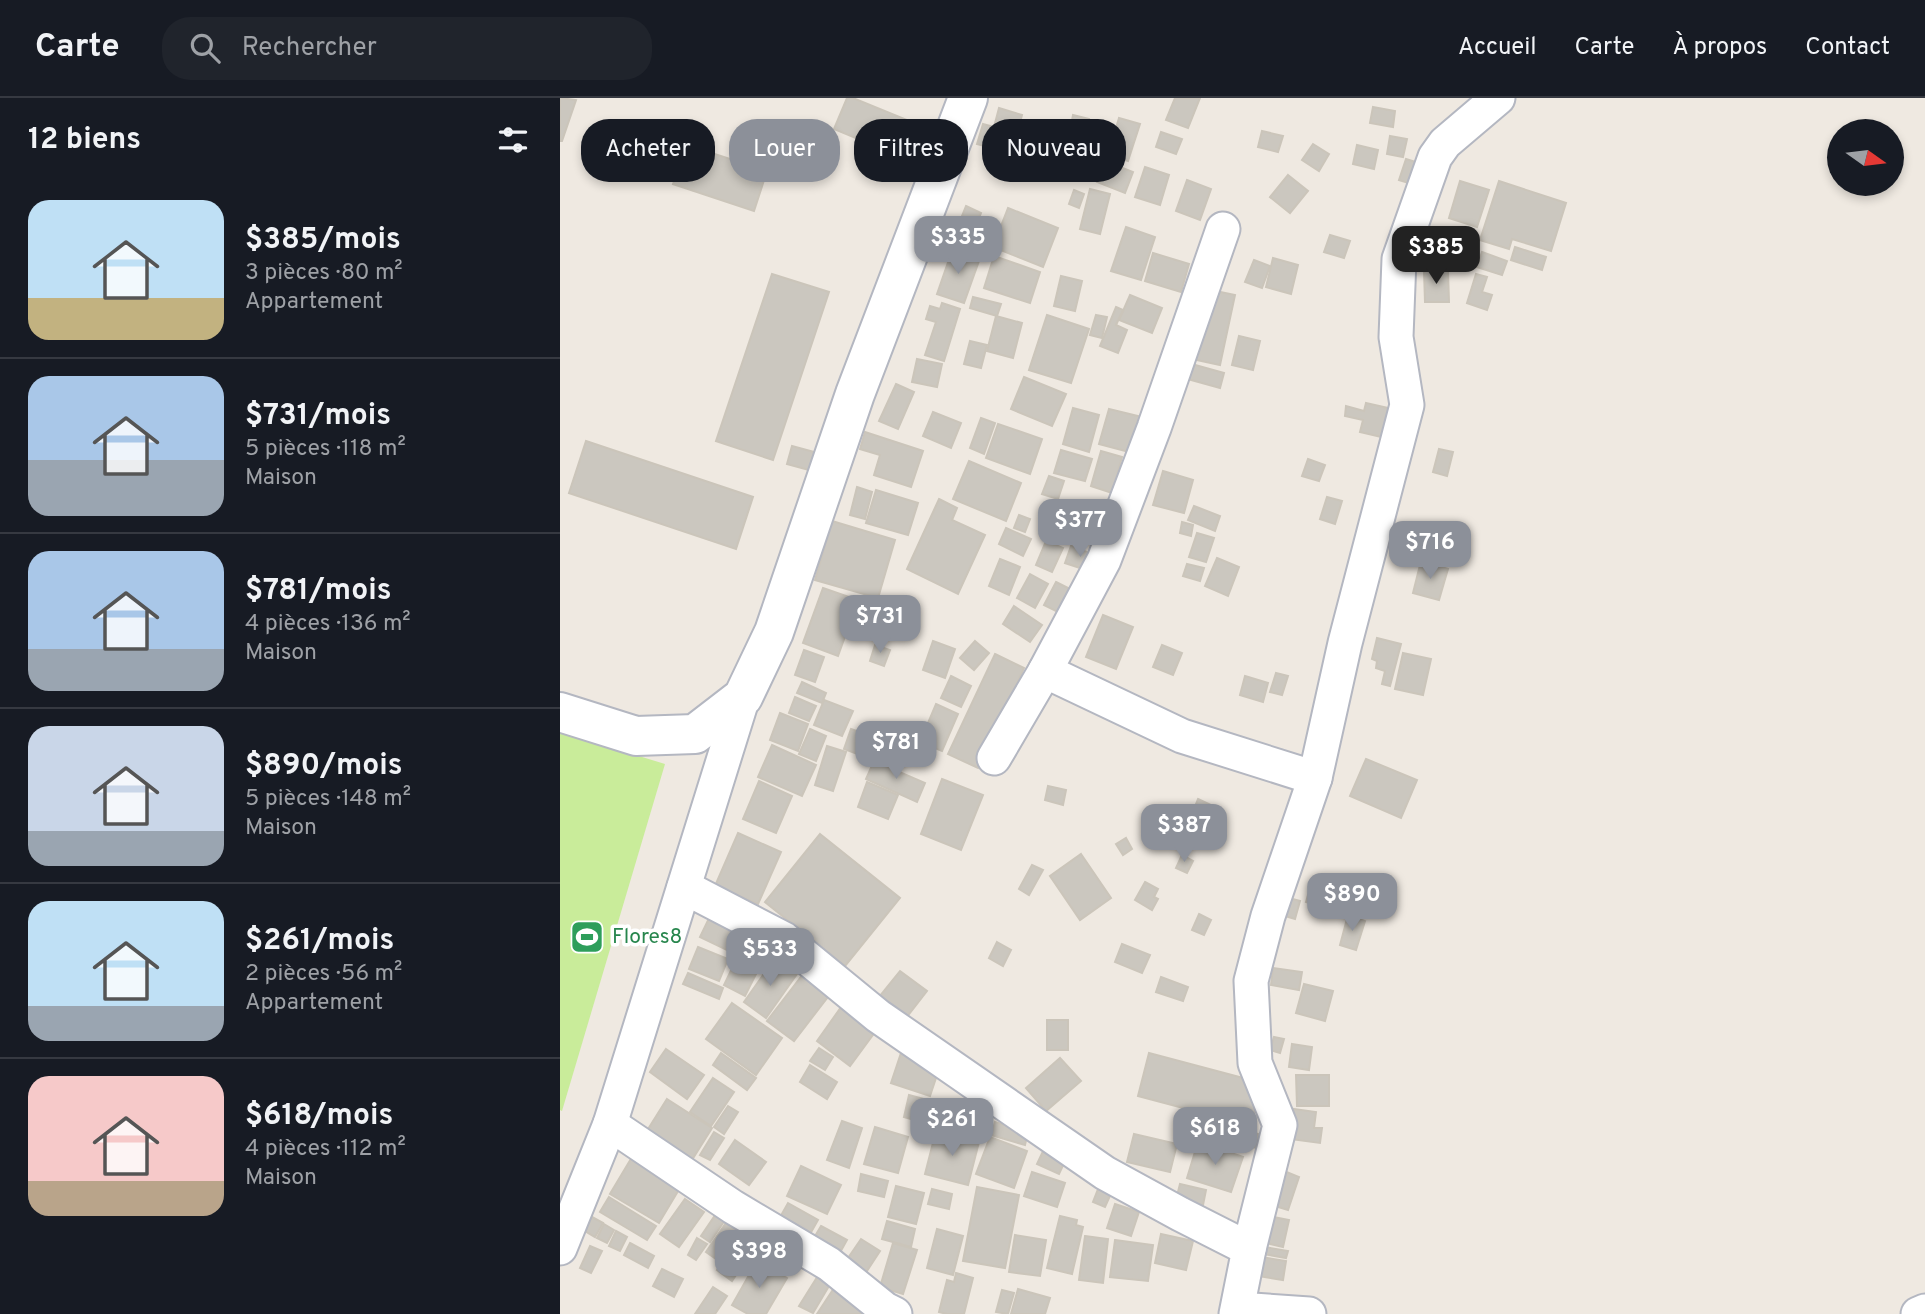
<!DOCTYPE html>
<html lang="fr">
<head>
<meta charset="utf-8">
<style>
  :root { --surface:#171b24; --page:#20242c; --text:#f1f3f6; --muted:#9ea1a6; --line:#363941; --accent:#8c9099 }
  body { margin:0; font-family:Overpass,sans-serif; background:var(--page); color:var(--text); height:100vh; display:flex; flex-direction:column; font-size:26px; white-space:nowrap }
  * { box-sizing:border-box; margin:0 }
  p { font-size:23px; color:var(--muted) }
  .icon { flex:none; width:38px; height:38px; fill:none; stroke:currentColor; stroke-width:2; stroke-linecap:round; stroke-linejoin:round }
  .map { position:relative; flex:1; overflow:hidden }
  .panel { display:flex; flex-direction:column; background:var(--surface); width:560px }
  .panel>* { flex:none }
  .banner { position:absolute; left:21px; top:21px; width:665px; height:63px; display:flex; gap:14px }
  .needle { width:46px; rotate:104deg }
  .tools { position:absolute; left:1267px; top:21px; display:grid; gap:14px }
  .tools a { display:grid; place-items:center; width:77px; height:77px; border-radius:50%; background:var(--surface); box-shadow:0 4px 10px #0003; font-size:35px }
  .price { position:absolute; translate:-50% -60px; padding:0 16px; border-radius:14px; background:var(--accent); color:#fff; font-size:23px; line-height:46px; filter:drop-shadow(0 2px 4px #0008) }
  .price::after { content:''; position:absolute; left:50%; top:42px; width:21px; height:16px; margin-left:-10px; background:inherit; clip-path:polygon(0 0,100% 0,50% 100%) }
  .price.on { background:#222; color:#fff }
  ul { padding:0; list-style:none }
  li { display:flex; align-items:center; gap:21px; height:175px; padding:0 28px }
  li+li { border-top:2px solid var(--line) }
  li span { display:grid; place-items:center; flex:none; width:196px; height:140px; border-radius:21px; color:#555 }
  li>.icon { margin-inline-start:auto }
  span .icon { width:84px; height:84px; fill:#fffc; stroke-width:1 }
  li b { font-size:30px }
  h2 { display:flex; justify-content:space-between; align-items:center; height:84px; padding:0 28px; font-size:30px }
  .tag { padding:0 24px; border-radius:28px; background:var(--surface); box-shadow:0 4px 10px #0003; font-size:24px; line-height:63px }
  .tag.on { background:var(--accent); color:#fff }
  header { display:flex; align-items:center; gap:42px; box-sizing:border-box; height:98px; padding:0 35px; background:var(--surface); border-bottom:2px solid var(--line) }
  header strong { font-size:33px }
  nav { display:flex; gap:38px; margin-inline-start:auto; font-size:24px }
  .search { width:490px; height:63px; background:var(--page); display:flex; align-items:center; gap:18px; box-sizing:border-box; padding:0 24px; border-radius:28px; color:var(--muted); font-size:26px }
  main { display:flex; flex:1; min-height:0 }
  .map>svg:first-child { display:block }
  .pitch { fill:#c9ec9a }
  .building { fill:#cbc7bf; stroke:#cbc5ba; stroke-width:2 }
  .lines { fill:none; stroke-linecap:round; stroke-linejoin:round }
  .street-casing { stroke:#b4b7c1; stroke-width:37 }
  .secondary-casing { stroke:#b4b7c1; stroke-width:42 }
  .street { stroke:#fff; stroke-width:33 }
  .secondary { stroke:#fff; stroke-width:38 }
  .labels { text-anchor:middle; dominant-baseline:central; stroke-width:7; stroke-linejoin:round; paint-order:stroke }
  .leisure-label { font-size:21px; fill:#27864d; stroke:#fff; text-anchor:start }
</style>
</head>
<body>
<header>
<strong>Carte</strong>
<div class="search"><svg class="icon" aria-label="search" viewBox="0 0 24 24"><circle cx="10" cy="10" r="6"/><path d="M15 15l6 6"/></svg>Rechercher</div>
<nav><a>Accueil</a><a>Carte</a><a>À propos</a><a>Contact</a></nav>
</header>
<main>
<section class="panel">
<h2>12 biens<svg class="icon" aria-label="filters" viewBox="0 0 24 24"><path d="M4 7h16M4 17h16"/><circle cx="9" cy="7" r="2"/><circle cx="15" cy="17" r="2"/></svg></h2>
<ul>
<li><span style="background:linear-gradient(#bfe0f5 70%,#c2b280 0)"><svg class="icon" aria-label="home" viewBox="0 0 24 24"><path d="M3 11l9-7 9 7M6 9v11h12V9"/></svg></span><div><b>$385/mois</b><p>3 pièces · 80 m²</p><p>Appartement</p></div></li>
<li><span style="background:linear-gradient(#a9c7e8 60%,#9aa5b1 0)"><svg class="icon" aria-label="home" viewBox="0 0 24 24"><path d="M3 11l9-7 9 7M6 9v11h12V9"/></svg></span><div><b>$731/mois</b><p>5 pièces · 118 m²</p><p>Maison</p></div></li>
<li><span style="background:linear-gradient(#a9c7e8 70%,#9aa5b1 0)"><svg class="icon" aria-label="home" viewBox="0 0 24 24"><path d="M3 11l9-7 9 7M6 9v11h12V9"/></svg></span><div><b>$781/mois</b><p>4 pièces · 136 m²</p><p>Maison</p></div></li>
<li><span style="background:linear-gradient(#c9d6e8 75%,#9aa5b1 0)"><svg class="icon" aria-label="home" viewBox="0 0 24 24"><path d="M3 11l9-7 9 7M6 9v11h12V9"/></svg></span><div><b>$890/mois</b><p>5 pièces · 148 m²</p><p>Maison</p></div></li>
<li><span style="background:linear-gradient(#bfe0f5 75%,#9aa5b1 0)"><svg class="icon" aria-label="home" viewBox="0 0 24 24"><path d="M3 11l9-7 9 7M6 9v11h12V9"/></svg></span><div><b>$261/mois</b><p>2 pièces · 56 m²</p><p>Appartement</p></div></li>
<li><span style="background:linear-gradient(#f6c9c9 75%,#b9a48a 0)"><svg class="icon" aria-label="home" viewBox="0 0 24 24"><path d="M3 11l9-7 9 7M6 9v11h12V9"/></svg></span><div><b>$618/mois</b><p>4 pièces · 112 m²</p><p>Maison</p></div></li>
</ul>
</section>
<div class="map">
<svg width="1365" height="1216" viewBox="0 0 1365 1216">
  <rect width="100%" height="100%" fill="#efe9e1"/>
  <polygon class="pitch" points="0,634 105,666 2,1013 0,1012"/>
  <g class="building">
    <polygon points="0,0 16,2 2,43 0,43"/>
    <polygon points="287,0 293,0 347,22 334,56 274,31"/>
    <polygon points="615,0 640,0 628,30 606,22"/>
    <polygon points="813,9 835,13 833,29 810,25"/>
    <polygon points="439,10 462,17 452,55 417,46 423,26 434,29"/>
    <polygon points="513,17 529,21 527,32 511,28"/>
    <polygon points="559,20 580,26 568,63 548,57"/>
    <polygon points="702,33 723,38 718,54 698,49"/>
    <polygon points="601,34 622,41 616,56 596,49"/>
    <polygon points="830,38 847,41 843,59 827,56"/>
    <polygon points="753,46 769,56 759,73 742,62"/>
    <polygon points="127,47 207,73 194,113 113,86"/>
    <polygon points="797,47 818,52 814,71 793,66"/>
    <polygon points="846,61 868,68 862,89 839,82"/>
    <polygon points="545,63 573,74 565,95 537,84"/>
    <polygon points="585,69 609,77 600,107 575,99"/>
    <polygon points="728,77 748,93 730,115 710,99"/>
    <polygon points="627,82 651,91 640,122 616,113"/>
    <polygon points="900,83 929,92 917,129 889,120"/>
    <polygon points="939,83 1006,105 991,153 952,141 949,151 920,142"/>
    <polygon points="530,91 550,96 540,136 520,131"/>
    <polygon points="514,92 524,96 519,110 509,106"/>
    <polygon points="406,108 421,115 409,144 394,138"/>
    <polygon points="448,110 498,130 483,169 433,149"/>
    <polygon points="566,129 595,139 581,182 551,173"/>
    <polygon points="770,137 790,143 784,160 764,154"/>
    <polygon points="955,149 986,159 982,172 951,162"/>
    <polygon points="393,150 420,160 404,205 377,196"/>
    <polygon points="922,154 947,163 942,177 917,169"/>
    <polygon points="593,155 629,166 621,194 585,183"/>
    <polygon points="434,158 480,174 470,205 424,190"/>
    <polygon points="713,160 738,167 731,196 706,189"/>
    <polygon points="694,162 710,168 702,190 685,184"/>
    <polygon points="864,173 888,173 889,204 865,204"/>
    <polygon points="212,176 269,194 213,362 156,343"/>
    <polygon points="916,176 927,179 922,194 932,197 927,212 907,205"/>
    <polygon points="501,178 522,183 515,213 494,208"/>
    <polygon points="646,191 675,197 660,267 632,261"/>
    <polygon points="570,197 602,210 592,235 559,222"/>
    <polygon points="413,199 441,206 437,218 410,210"/>
    <polygon points="382,205 400,211 384,263 365,257 376,224 366,221 370,208 380,211"/>
    <polygon points="556,209 563,212 556,227 567,232 558,255 540,248"/>
    <polygon points="487,217 529,231 511,285 469,272"/>
    <polygon points="536,217 547,219 542,240 530,237"/>
    <polygon points="436,218 462,225 453,260 427,253"/>
    <polygon points="679,238 700,243 693,272 672,267"/>
    <polygon points="410,243 427,247 421,270 404,266"/>
    <polygon points="357,261 382,266 377,289 352,284"/>
    <polygon points="628,265 664,275 660,290 624,280"/>
    <polygon points="464,279 506,296 492,328 451,311"/>
    <polygon points="336,286 354,294 338,331 319,323"/>
    <polygon points="806,305 837,312 830,341 800,334 803,322 785,318 786,308 804,313"/>
    <polygon points="513,310 539,317 529,354 503,346"/>
    <polygon points="549,311 582,319 573,355 539,346"/>
    <polygon points="373,314 401,325 391,350 363,338"/>
    <polygon points="421,320 435,325 424,356 410,350"/>
    <polygon points="438,326 482,341 470,376 426,360"/>
    <polygon points="305,334 363,353 351,389 314,377 320,357 300,351"/>
    <polygon points="26,343 193,399 176,451 9,395"/>
    <polygon points="232,348 254,354 249,372 227,366"/>
    <polygon points="879,351 893,354 887,378 873,374"/>
    <polygon points="501,352 532,361 525,383 494,375"/>
    <polygon points="541,353 562,359 552,395 531,388"/>
    <polygon points="748,361 765,367 759,383 742,378"/>
    <polygon points="409,363 461,385 446,423 393,401"/>
    <polygon points="603,373 633,382 624,415 593,407"/>
    <polygon points="489,378 504,383 498,401 482,396"/>
    <polygon points="297,389 312,394 305,421 290,417"/>
    <polygon points="316,392 358,405 348,437 306,425"/>
    <polygon points="767,399 782,403 775,426 760,421"/>
    <polygon points="379,401 397,410 392,422 425,437 398,496 347,471"/>
    <polygon points="489,407 513,414 507,431 484,424"/>
    <polygon points="634,408 660,418 655,433 628,422"/>
    <polygon points="459,417 470,421 465,434 454,430"/>
    <polygon points="272,423 335,442 318,500 255,482"/>
    <polygon points="622,424 633,427 631,438 620,435"/>
    <polygon points="446,430 471,441 463,458 439,446"/>
    <polygon points="637,435 654,440 646,464 629,459"/>
    <polygon points="486,443 503,450 492,474 476,467"/>
    <polygon points="511,448 535,457 529,473 505,465"/>
    <polygon points="657,460 679,469 668,498 645,488"/>
    <polygon points="440,461 460,469 449,497 429,488"/>
    <polygon points="861,463 888,471 879,502 853,495"/>
    <polygon points="627,466 644,470 640,483 623,478"/>
    <polygon points="470,476 488,486 475,510 457,500"/>
    <polygon points="496,484 512,492 500,515 484,507"/>
    <polygon points="263,490 298,502 278,558 243,545"/>
    <polygon points="454,508 482,527 470,544 443,526"/>
    <polygon points="543,517 573,529 556,571 526,559"/>
    <polygon points="817,540 841,546 830,588 822,586 825,573 816,570 817,563 812,561"/>
    <polygon points="373,543 395,551 385,580 363,572"/>
    <polygon points="415,543 429,555 414,572 400,560"/>
    <polygon points="315,547 330,552 324,568 310,563"/>
    <polygon points="602,547 622,555 613,577 593,569"/>
    <polygon points="244,552 264,559 255,584 235,577"/>
    <polygon points="843,555 871,561 863,597 835,591"/>
    <polygon points="435,556 464,570 418,670 388,656"/>
    <polygon points="716,575 728,578 722,597 710,594"/>
    <polygon points="391,578 411,588 401,609 381,600"/>
    <polygon points="685,578 708,585 703,604 680,597"/>
    <polygon points="242,584 266,595 262,605 237,595"/>
    <polygon points="235,599 256,608 249,623 229,615"/>
    <polygon points="264,602 293,613 282,638 254,627"/>
    <polygon points="376,606 398,616 382,653 360,644"/>
    <polygon points="220,615 248,626 238,653 210,642"/>
    <polygon points="250,631 266,638 256,663 239,656"/>
    <polygon points="291,631 308,637 300,657 284,651"/>
    <polygon points="313,640 327,646 321,659 307,654"/>
    <polygon points="212,647 256,667 242,698 198,679"/>
    <polygon points="267,648 286,654 273,693 255,687"/>
    <polygon points="806,661 857,682 841,720 790,698"/>
    <polygon points="314,663 365,685 357,704 306,681"/>
    <polygon points="382,681 423,697 401,752 361,736"/>
    <polygon points="199,683 232,698 216,735 183,721"/>
    <polygon points="307,684 338,697 328,721 298,709"/>
    <polygon points="488,688 506,692 503,707 485,702"/>
    <polygon points="638,701 651,707 644,726 630,721"/>
    <polygon points="178,735 221,754 198,806 155,788"/>
    <polygon points="260,736 340,800 285,868 205,804"/>
    <polygon points="566,740 572,751 563,757 556,746"/>
    <polygon points="521,756 551,800 520,822 490,778"/>
    <polygon points="622,757 633,763 627,775 616,770"/>
    <polygon points="472,767 483,772 469,797 459,791"/>
    <polygon points="752,783 805,797 800,818 746,804"/>
    <polygon points="585,784 598,791 594,799 598,801 592,812 575,802"/>
    <polygon points="729,800 740,803 735,821 725,818"/>
    <polygon points="152,814 183,829 171,854 140,839"/>
    <polygon points="639,816 651,822 644,837 632,832"/>
    <polygon points="788,817 805,823 796,852 780,847"/>
    <polygon points="189,835 211,846 185,898 164,887"/>
    <polygon points="437,844 451,852 443,868 429,860"/>
    <polygon points="562,846 590,857 582,875 555,864"/>
    <polygon points="138,849 168,861 159,883 129,871"/>
    <polygon points="215,860 237,876 206,920 184,904"/>
    <polygon points="713,870 742,874 739,892 711,887"/>
    <polygon points="340,873 367,893 346,920 319,899"/>
    <polygon points="128,875 163,890 159,901 123,886"/>
    <polygon points="244,875 271,895 234,943 207,923"/>
    <polygon points="601,879 628,889 623,903 596,894"/>
    <polygon points="744,886 773,893 765,923 736,915"/>
    <polygon points="172,905 222,940 196,977 146,941"/>
    <polygon points="284,905 318,930 290,968 257,943"/>
    <rect x="487" y="922" width="21" height="30"/>
    <polygon points="714,939 724,941 720,955 710,952"/>
    <polygon points="732,946 752,949 749,972 729,969"/>
    <polygon points="259,950 273,959 265,972 250,963"/>
    <polygon points="106,951 144,977 127,1001 90,974"/>
    <polygon points="161,955 196,980 187,992 153,967"/>
    <polygon points="341,955 380,968 370,998 331,985"/>
    <polygon points="589,955 702,985 691,1028 578,998"/>
    <polygon points="500,960 521,983 486,1013 466,990"/>
    <polygon points="250,967 277,984 267,1001 240,984"/>
    <polygon points="736,977 769,977 769,1008 737,1008"/>
    <polygon points="153,980 174,994 151,1028 130,1014"/>
    <polygon points="349,997 371,1003 365,1025 344,1019"/>
    <polygon points="107,1001 152,1030 130,1065 85,1036"/>
    <polygon points="168,1008 178,1014 164,1036 154,1029"/>
    <polygon points="734,1011 756,1014 754,1030 762,1030 760,1045 730,1041"/>
    <polygon points="638,1021 658,1027 655,1037 635,1031"/>
    <polygon points="282,1023 302,1030 289,1070 267,1062"/>
    <polygon points="435,1024 468,1034 465,1047 431,1037"/>
    <polygon points="315,1029 348,1039 338,1075 304,1066"/>
    <polygon points="679,1032 713,1039 709,1053 676,1045"/>
    <polygon points="376,1033 419,1044 408,1087 365,1076"/>
    <polygon points="154,1034 164,1040 150,1062 140,1057"/>
    <polygon points="574,1036 617,1046 610,1074 567,1064"/>
    <polygon points="430,1039 467,1053 454,1090 416,1076"/>
    <polygon points="175,1042 206,1064 189,1087 159,1066"/>
    <polygon points="638,1044 683,1059 671,1094 627,1080"/>
    <polygon points="485,1049 507,1059 499,1076 477,1066"/>
    <polygon points="72,1059 121,1088 99,1125 50,1096"/>
    <polygon points="241,1068 281,1087 267,1116 227,1098"/>
    <polygon points="724,1073 739,1079 728,1112 712,1107"/>
    <polygon points="472,1074 505,1085 497,1109 464,1098"/>
    <polygon points="301,1076 328,1083 324,1099 298,1093"/>
    <polygon points="540,1086 553,1091 545,1109 533,1104"/>
    <polygon points="620,1086 646,1092 643,1107 616,1102"/>
    <polygon points="336,1088 364,1095 356,1126 328,1119"/>
    <polygon points="417,1089 459,1097 445,1170 403,1163"/>
    <polygon points="372,1091 392,1096 389,1111 368,1106"/>
    <polygon points="49,1099 96,1128 87,1142 40,1114"/>
    <polygon points="125,1101 144,1114 119,1149 100,1136"/>
    <polygon points="228,1105 258,1122 249,1138 219,1121"/>
    <polygon points="555,1106 579,1114 571,1138 547,1130"/>
    <polygon points="158,1113 167,1119 150,1144 141,1138"/>
    <polygon points="500,1118 517,1122 516,1127 523,1129 512,1176 487,1170"/>
    <polygon points="708,1118 729,1122 723,1149 702,1144"/>
    <polygon points="32,1119 43,1125 35,1139 25,1133"/>
    <polygon points="170,1119 183,1128 159,1163 146,1154"/>
    <polygon points="327,1123 355,1131 351,1149 322,1141"/>
    <polygon points="44,1126 54,1132 47,1145 37,1140"/>
    <polygon points="261,1128 287,1142 277,1160 251,1145"/>
    <polygon points="377,1131 403,1138 393,1177 367,1170"/>
    <polygon points="56,1133 67,1139 60,1153 49,1148"/>
    <polygon points="601,1136 633,1143 626,1172 595,1165"/>
    <polygon points="455,1137 486,1142 480,1178 449,1174"/>
    <polygon points="525,1138 548,1141 543,1185 519,1182"/>
    <polygon points="137,1140 147,1146 136,1162 128,1157"/>
    <polygon points="301,1141 320,1153 305,1176 286,1163"/>
    <polygon points="555,1142 593,1147 588,1183 550,1179"/>
    <polygon points="70,1145 94,1158 88,1170 64,1157"/>
    <polygon points="333,1145 357,1152 343,1196 320,1189"/>
    <polygon points="30,1148 42,1153 31,1175 20,1170"/>
    <polygon points="172,1148 188,1159 172,1183 157,1172"/>
    <polygon points="216,1148 236,1160 226,1177 206,1166"/>
    <polygon points="698,1148 728,1153 726,1160 697,1155"/>
    <polygon points="695,1158 726,1163 723,1182 692,1177"/>
    <polygon points="197,1163 227,1180 206,1216 188,1216 172,1207"/>
    <polygon points="102,1171 123,1181 114,1199 93,1188"/>
    <polygon points="396,1175 413,1180 404,1216 387,1216 379,1214 387,1182 394,1184"/>
    <polygon points="259,1176 272,1183 253,1215 239,1208"/>
    <polygon points="276,1187 307,1216 257,1216"/>
    <polygon points="153,1189 167,1198 155,1216 135,1216"/>
    <polygon points="458,1191 490,1200 485,1216 451,1216"/>
    <polygon points="442,1192 454,1195 448,1216 436,1214"/>
  </g>
  <g class="lines">
    <defs>
      <g id="street">
        <polyline points="485,573 544,462 594,330 663,131"/>
        <polyline points="434,660 485,573 622,638 755,680"/>
        <polyline points="124,789 224,841 318,918 545,1075 620,1116 689,1151 676,1216"/>
        <polyline points="50,1026 173,1109 269,1166 325,1211 335,1216"/>
        <polyline points="0,1150 50,1026 183,599"/>
        <polyline points="689,1151 720,1027 695,965 691,883 708,818 755,680 785,545 847,307 836,239 839,161 875,59 885,45 938,0"/>
        <polyline points="678,1211 749,1216"/>
        <polyline points="1358,1216 1365,1213"/>
      </g>
      <polyline id="secondary" points="0,614 76,638 135,636 183,599 214,534 295,296 408,0"/>
    </defs>
    <use href="#street" class="street-casing"/>
    <use href="#secondary" class="secondary-casing"/>
    <use href="#street" class="street"/>
    <use href="#secondary" class="secondary"/>
  </g>
  <defs>
    <symbol id="stadium-square" viewBox="-11 -11 22 22"><rect x="-9" y="-9" width="18" height="18" rx="4" fill="#2e9e5b" stroke="#fff"/><path d="M0-5a6.5 5 0 1 0 0 10a6.5 5 0 1 0 0-10ZM-3.5-1.8h7v3.6h-7Z" fill="#fff"/></symbol>
  </defs>
  <g fill-rule="evenodd">
    <use href="#stadium-square" x="8" y="820" width="38" height="38"/>
  </g>
  <g class="labels">
    <g class="leisure-label">
      <text x="52" y="839">Flores8</text>
    </g>
  </g>
</svg>
<div class="tools">
<a><svg class="needle" viewBox="-14 -14 28 28"><path d="M0-13l5 13h-10z" fill="#e53935"/><path d="M0 13l5-13h-10z" fill="#9ea1a6"/></svg></a>
</div>
<b class="price" style="left:398px;top:178px">$335</b>
<b class="price on" style="left:876px;top:188px">$385</b>
<b class="price" style="left:520px;top:461px">$377</b>
<b class="price" style="left:870px;top:483px">$716</b>
<b class="price" style="left:320px;top:557px">$731</b>
<b class="price" style="left:336px;top:683px">$781</b>
<b class="price" style="left:624px;top:766px">$387</b>
<b class="price" style="left:792px;top:835px">$890</b>
<b class="price" style="left:210px;top:890px">$533</b>
<b class="price" style="left:392px;top:1060px">$261</b>
<b class="price" style="left:655px;top:1069px">$618</b>
<b class="price" style="left:199px;top:1192px">$398</b>
<div class="banner">
<a class="tag">Acheter</a>
<a class="tag on">Louer</a>
<a class="tag">Filtres</a>
<a class="tag">Nouveau</a>
</div>
</div>
</main>
</body>
</html>
